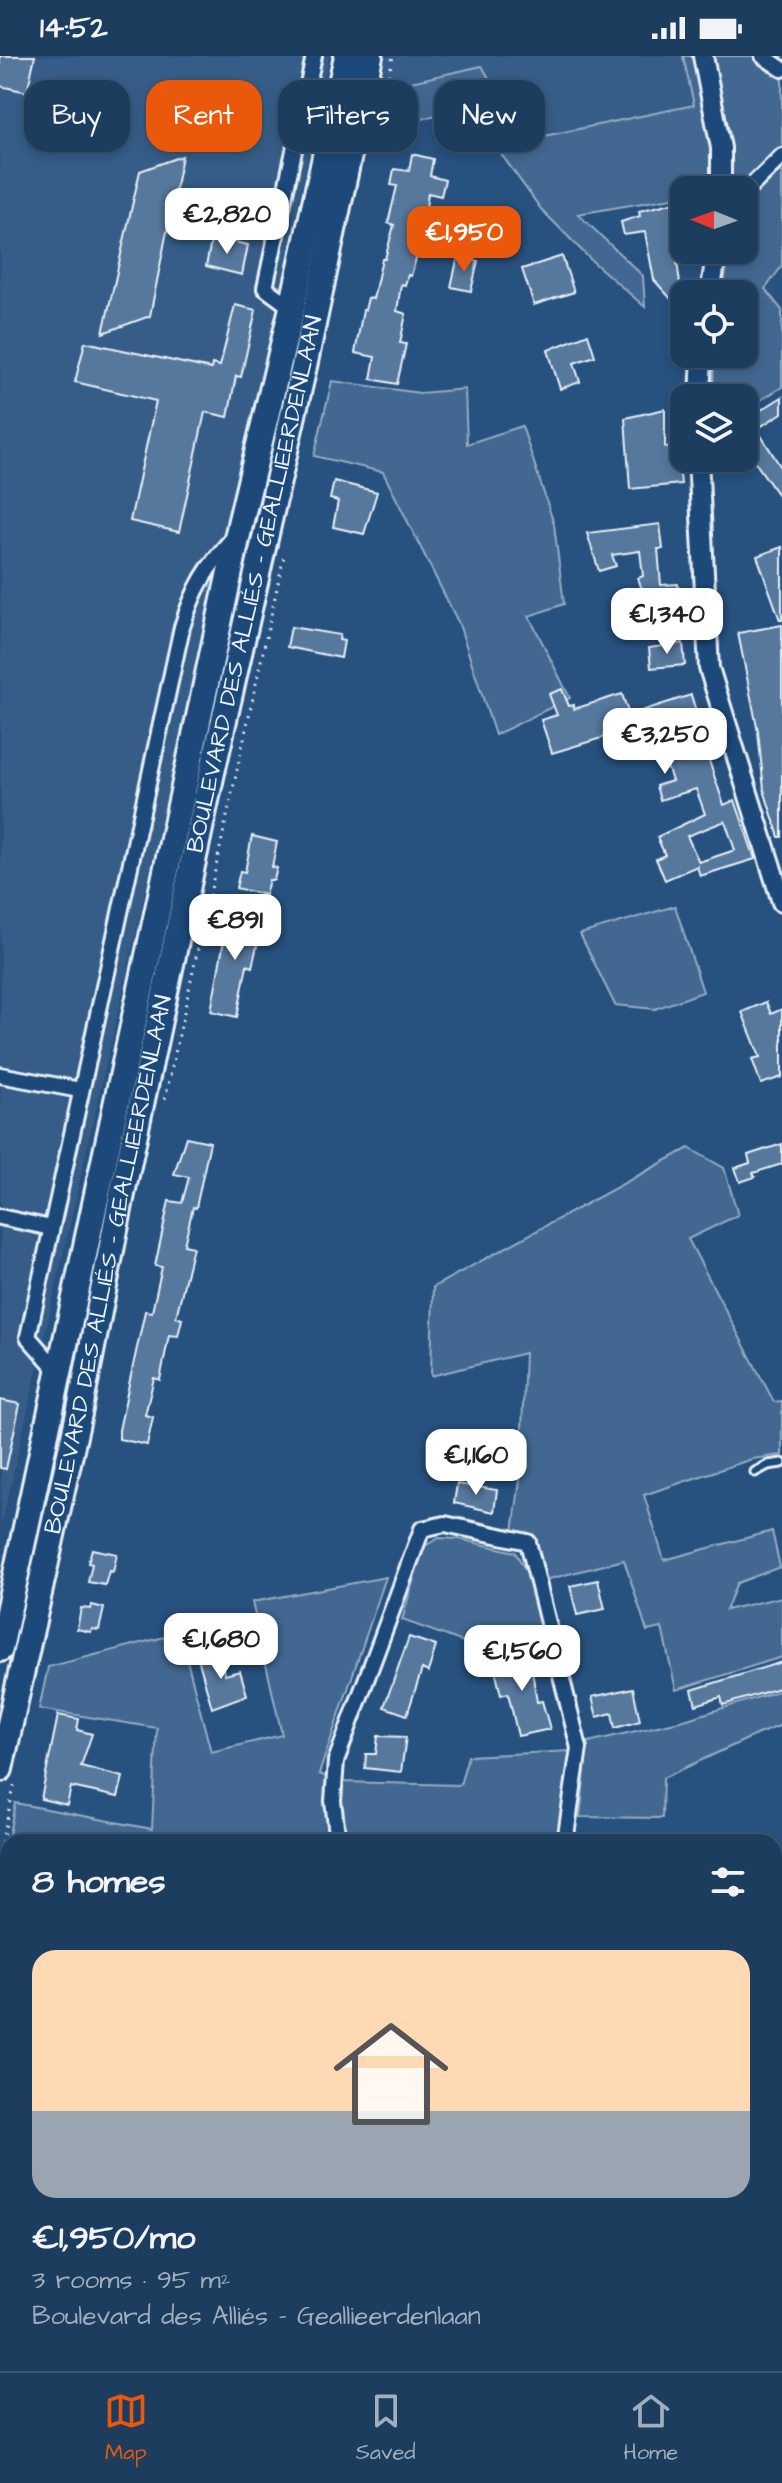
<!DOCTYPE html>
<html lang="en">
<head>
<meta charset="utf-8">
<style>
  :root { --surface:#1d3d5f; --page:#254465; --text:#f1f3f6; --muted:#a0aebd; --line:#3b5674; --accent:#ea580c }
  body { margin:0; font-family:"Architects Daughter",sans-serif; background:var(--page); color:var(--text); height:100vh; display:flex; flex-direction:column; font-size:30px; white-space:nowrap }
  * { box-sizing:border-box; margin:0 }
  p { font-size:26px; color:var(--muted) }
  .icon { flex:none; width:44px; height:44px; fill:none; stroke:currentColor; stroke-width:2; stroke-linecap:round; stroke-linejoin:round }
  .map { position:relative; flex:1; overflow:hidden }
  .side { position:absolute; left:0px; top:1778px; width:782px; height:538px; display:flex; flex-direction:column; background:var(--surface); border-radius:24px 24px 0 0; box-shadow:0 4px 12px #0003,0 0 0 2px var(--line) }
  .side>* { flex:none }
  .banner { position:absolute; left:24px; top:24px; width:734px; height:72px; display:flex; gap:16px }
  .needle { width:52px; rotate:271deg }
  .fabs { position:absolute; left:670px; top:120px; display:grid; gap:16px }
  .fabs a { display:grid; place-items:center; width:88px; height:88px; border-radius:16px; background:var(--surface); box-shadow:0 4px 12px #0003,0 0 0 2px var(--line); font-size:40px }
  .price { position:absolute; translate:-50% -68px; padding:0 18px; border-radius:16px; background:#fff; color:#222; font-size:26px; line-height:52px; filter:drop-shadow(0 2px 4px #0008) }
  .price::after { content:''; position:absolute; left:50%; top:48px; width:24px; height:18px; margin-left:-12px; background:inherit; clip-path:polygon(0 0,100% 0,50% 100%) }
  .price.selected { background:var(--accent); color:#fff }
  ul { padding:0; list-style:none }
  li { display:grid; align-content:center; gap:16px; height:424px; padding:0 32px }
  li span { display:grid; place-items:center; height:248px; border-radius:24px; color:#555 }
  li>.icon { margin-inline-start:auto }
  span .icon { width:144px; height:144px; fill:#fffc; stroke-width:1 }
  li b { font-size:34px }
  h2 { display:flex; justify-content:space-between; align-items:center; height:96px; padding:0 32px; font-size:34px }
  .tag { padding:0 28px; border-radius:24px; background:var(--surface); box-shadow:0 4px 12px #0003,0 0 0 2px var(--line); font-size:28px; line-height:72px }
  .tag.selected { background:var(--accent); color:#fff }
  .status { display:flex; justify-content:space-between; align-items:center; height:56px; padding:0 40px; background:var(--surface); direction:ltr }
  .status svg { height:22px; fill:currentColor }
  .tabs { display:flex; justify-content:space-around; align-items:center; height:112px; border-top:2px solid var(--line); background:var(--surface); font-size:22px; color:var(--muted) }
  .tabs a { display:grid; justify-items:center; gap:4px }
  .tabs .selected { color:var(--accent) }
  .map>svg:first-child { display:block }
  .built { fill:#355d88 }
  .green { fill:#436891; stroke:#96acc4; stroke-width:2 }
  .building { fill:#57789d; stroke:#e8f1f8; stroke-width:2; fill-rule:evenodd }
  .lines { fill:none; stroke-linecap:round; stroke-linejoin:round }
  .lane-casing { stroke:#e8f1f8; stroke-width:13 }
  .street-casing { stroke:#e8f1f8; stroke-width:20 }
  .secondary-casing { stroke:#e8f1f8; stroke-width:24 }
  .highway-casing { stroke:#e8f1f8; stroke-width:30 }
  .path { stroke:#e8f1f8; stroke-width:3; stroke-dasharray:2 6; stroke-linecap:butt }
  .lane { stroke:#1f4a7a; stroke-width:7 }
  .street { stroke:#1f4a7a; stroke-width:14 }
  .secondary { stroke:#1f4a7a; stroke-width:18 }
  .highway { stroke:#1f4a7a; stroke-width:24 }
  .labels { text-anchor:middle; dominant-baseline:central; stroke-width:6; stroke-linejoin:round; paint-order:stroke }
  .street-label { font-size:24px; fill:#e8f1f8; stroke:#1f4a7a }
</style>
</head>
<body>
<div class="status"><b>14:52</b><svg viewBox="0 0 49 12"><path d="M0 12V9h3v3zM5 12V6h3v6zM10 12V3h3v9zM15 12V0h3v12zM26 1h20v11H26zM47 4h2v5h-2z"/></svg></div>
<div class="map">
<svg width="782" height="2315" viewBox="0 0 782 2315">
  <rect width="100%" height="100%" fill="#27517f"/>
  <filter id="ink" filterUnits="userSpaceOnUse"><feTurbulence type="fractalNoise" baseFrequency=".0125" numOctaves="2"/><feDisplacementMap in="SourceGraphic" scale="16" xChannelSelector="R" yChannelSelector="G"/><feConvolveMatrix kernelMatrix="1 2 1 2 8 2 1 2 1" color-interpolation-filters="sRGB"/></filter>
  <g filter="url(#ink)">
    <g class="built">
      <polygon points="0,0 329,0 265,307 1,1472"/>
      <polygon points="383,0 683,0 695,49 525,84 482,10 375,34"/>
    </g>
    <g class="green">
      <polygon points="683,0 782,0 782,210 765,233 782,254 782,331 744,354 744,342 713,342 714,298 744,298 744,238 722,238 730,194 744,194 744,134 731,134 730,129 714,134 684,134 684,140 578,158 643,220 645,251 592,205 541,153 466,50 365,80 375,34 482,10 525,84 694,49"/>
      <polygon points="332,325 420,337 465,333 467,388 522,370 554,468 564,548 529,560 570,642 495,679 459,568 383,416 314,400"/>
      <polygon points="675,850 703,936 655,953 615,949 580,878"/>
      <polygon points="689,1092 724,1112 738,1159 688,1183 774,1346 782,1345 782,1399 752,1403 644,1439 664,1504 772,1475 780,1511 737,1527 726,1554 782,1541 782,1601 676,1634 662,1572 647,1575 624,1504 545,1524 534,1480 513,1475 520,1424 525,1297 431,1320 433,1231"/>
      <polygon points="439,1482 459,1483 515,1496 529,1520 543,1578 480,1592 402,1564 423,1491"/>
      <polygon points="386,1521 319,1718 341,1726 460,1729 468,1700 572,1695 560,1786 8,1786 8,1869 0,1867 0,1825 15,1747 152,1773 157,1672 39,1653 48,1611 180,1577 211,1696 282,1679 252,1546"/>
      <polygon points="782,1634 782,1669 758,1678 663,1722 662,1762 580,1761 588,1686 684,1664"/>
    </g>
    <g class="building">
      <polygon points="0,0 35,0 27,36 0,30"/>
      <polygon points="412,98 433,103 430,120 445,124 441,140 428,137 422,181 411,220 408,219 405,229 401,228 397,255 406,258 400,287 406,288 397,328 371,323 375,301 355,297 363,254 365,254 368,242 373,243 382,203 385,203 394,169 388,167 397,130 391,129 394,113 409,115"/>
      <polygon points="182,100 150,260 103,277 140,115"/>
      <polygon points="221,134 270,143 267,164 217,154"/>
      <polygon points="679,145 684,166 672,169 682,242 672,244 654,224 645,176 624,179 621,166 640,160 639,155"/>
      <polygon points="212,181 248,189 242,219 206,210"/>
      <polygon points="458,200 478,205 471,235 451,231"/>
      <polygon points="562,200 574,236 534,249 522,213"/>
      <polygon points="235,249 256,254 241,321 236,320 228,361 205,356 179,476 130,465 156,345 75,326 85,286 211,313 212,308 220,310"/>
      <polygon points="588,278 595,300 574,307 580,326 560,333 548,294"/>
      <polygon points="782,341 782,357 757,373 782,413 782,445 744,390 744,377 754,370 750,361"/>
      <polygon points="665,353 665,391 677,390 681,428 630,433 625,362"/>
      <polygon points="334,425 377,436 364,478 333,471 338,445 330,443"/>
      <polygon points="660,468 663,493 658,493 661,529 678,528 679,542 651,545 647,534 643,536 638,522 643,520 640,495 612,499 616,510 599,515 587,477"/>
      <polygon points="782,491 782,564 780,564 757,500"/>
      <polygon points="782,569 782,781 779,781 764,734 758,676 738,577"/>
      <polygon points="291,571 340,579 339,584 344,585 341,602 287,591"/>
      <polygon points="683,587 685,609 651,612 649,592"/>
      <path d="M562,633L569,650L574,649V653L622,638L629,659L691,639L701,671L698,672L724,749L735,744L755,803L700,820L697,810L665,824L656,803L665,799L657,781L705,758L696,733L660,744L656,730L672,725L659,686L657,683L637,688L634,675L609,684L608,680L552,697L541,664L557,659L549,638ZM725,765L735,794L699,806L687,780Z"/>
      <polygon points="252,780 277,786 272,811 277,812 274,824 269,824 265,839 236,832 240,815 245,816"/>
      <polygon points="229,857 263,864 252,911 247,909 237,961 211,955"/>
      <polygon points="766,946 771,958 782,953 782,1021 761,1028 752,1003 760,1001 742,956"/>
      <polygon points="186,1081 210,1086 196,1152 193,1151 184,1189 193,1191 176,1261 182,1263 178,1280 169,1279 160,1324 154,1322 145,1359 153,1361 147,1389 119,1383 119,1374 145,1255 152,1256 162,1211 155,1210 169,1145 182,1147 189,1121 174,1118"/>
      <polygon points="782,1088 782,1108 753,1117 755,1121 740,1126 735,1112 750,1107 748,1099"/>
      <polygon points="0,1344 20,1348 6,1413 0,1412"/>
      <polygon points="457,1428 497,1434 494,1456 454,1447"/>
      <polygon points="92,1493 117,1498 113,1516 109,1515 105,1529 88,1526 92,1508 88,1507"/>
      <polygon points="598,1524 605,1553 577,1559 570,1530"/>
      <polygon points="92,1549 104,1552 99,1574 92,1573 91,1576 77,1573 81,1552 91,1553"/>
      <polygon points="409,1581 436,1590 428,1616 422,1613 407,1659 384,1651"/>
      <polygon points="529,1595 537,1646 542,1645 550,1673 518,1680 508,1637 501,1639 493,1606"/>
      <polygon points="218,1596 225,1619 240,1615 247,1639 212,1652 198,1602"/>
      <polygon points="782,1606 782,1631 723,1649 721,1641 696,1649 692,1634"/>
      <polygon points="633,1632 640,1665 615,1672 612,1657 597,1661 592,1641"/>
      <polygon points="58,1659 79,1663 77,1674 92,1678 81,1710 123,1721 118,1741 71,1731 67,1749 41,1743"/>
      <polygon points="378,1680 406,1681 401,1716 365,1712 366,1698 376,1698"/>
    </g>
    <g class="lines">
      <defs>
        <g id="lane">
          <polyline points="755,1416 768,1409 782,1407"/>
          <polyline points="774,2010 782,2014"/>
        </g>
        <g id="street">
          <polyline points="763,0 782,13"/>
          <polyline points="744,137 782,100"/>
          <polyline points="292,252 265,232 314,0"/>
          <polyline points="0,1019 80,1034"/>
          <polyline points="0,1161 51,1172"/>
          <path d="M59,1316L28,1281L182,571C194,532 207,510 235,480"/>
          <polyline points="338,1786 333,1745 336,1705 422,1473 445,1468 528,1486 579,1692 565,1786"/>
          <polyline points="0,2091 8,2093"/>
          <polyline points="214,2308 215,2315"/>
          <polyline points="553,2308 558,2315"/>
        </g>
        <g id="secondary">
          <polyline points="703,0 721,92 721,134"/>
          <polyline points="710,238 717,194"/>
          <polyline points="700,342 702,298"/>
          <polyline points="698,402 709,612 782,846"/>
          <polyline points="774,2107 782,2090"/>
          <polyline points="682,2315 684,2308"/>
        </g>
        <g id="highway">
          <polyline points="0,1593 241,464 292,252 347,0"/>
          <path id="s1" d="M0,1713L80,1353L123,1133L211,721L305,306L370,0"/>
        </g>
      </defs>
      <use href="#lane" class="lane-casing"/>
      <use href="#street" class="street-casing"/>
      <use href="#secondary" class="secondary-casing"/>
      <use href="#highway" class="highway-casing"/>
      <g class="path">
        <polyline points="373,90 393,0"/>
        <polyline points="165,1043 284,500"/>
        <polyline points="0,1794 15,1727"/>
      </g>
      <use href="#lane" class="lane"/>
      <use href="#street" class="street"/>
      <use href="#secondary" class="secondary"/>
      <use href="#highway" class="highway"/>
    </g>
  </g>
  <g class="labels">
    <g class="street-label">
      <text stroke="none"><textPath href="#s1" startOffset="1212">BOULEVARD DES ALLIÉS - GEALLIEERDENLAAN</textPath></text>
      <text stroke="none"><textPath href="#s1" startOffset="516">BOULEVARD DES ALLIÉS - GEALLIEERDENLAAN</textPath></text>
    </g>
  </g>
</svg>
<div class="fabs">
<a><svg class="needle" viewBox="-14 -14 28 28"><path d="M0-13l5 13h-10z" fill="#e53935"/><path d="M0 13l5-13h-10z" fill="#a0aebd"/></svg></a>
<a><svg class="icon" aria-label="locate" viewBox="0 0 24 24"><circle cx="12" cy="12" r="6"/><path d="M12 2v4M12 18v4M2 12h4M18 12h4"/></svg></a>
<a><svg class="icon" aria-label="layers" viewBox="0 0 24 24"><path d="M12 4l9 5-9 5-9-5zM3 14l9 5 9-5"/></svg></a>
</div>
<b class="price" style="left:227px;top:200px">€2,820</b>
<b class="price selected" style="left:464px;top:218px">€1,950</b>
<b class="price" style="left:667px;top:600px">€1,340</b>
<b class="price" style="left:665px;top:720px">€3,250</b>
<b class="price" style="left:235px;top:906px">€891</b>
<b class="price" style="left:476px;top:1441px">€1,160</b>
<b class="price" style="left:221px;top:1625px">€1,680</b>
<b class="price" style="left:522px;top:1637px">€1,560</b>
<div class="banner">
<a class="tag">Buy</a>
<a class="tag selected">Rent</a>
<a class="tag">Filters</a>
<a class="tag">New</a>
</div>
<section class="side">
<h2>8 homes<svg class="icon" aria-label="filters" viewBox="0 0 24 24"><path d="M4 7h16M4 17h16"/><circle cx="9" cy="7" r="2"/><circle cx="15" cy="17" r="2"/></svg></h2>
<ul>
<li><span style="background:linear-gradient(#ffd9b3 65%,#9aa5b1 0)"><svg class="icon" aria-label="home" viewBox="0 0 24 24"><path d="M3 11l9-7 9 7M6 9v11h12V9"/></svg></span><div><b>€1,950/mo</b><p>3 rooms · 95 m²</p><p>Boulevard des Alliés - Geallieerdenlaan</p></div></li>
</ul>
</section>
</div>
<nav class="tabs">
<a class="selected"><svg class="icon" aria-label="map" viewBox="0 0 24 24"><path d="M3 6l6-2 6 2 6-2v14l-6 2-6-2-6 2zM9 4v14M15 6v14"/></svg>Map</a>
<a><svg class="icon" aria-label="saved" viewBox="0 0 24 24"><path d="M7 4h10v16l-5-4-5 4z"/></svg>Saved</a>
<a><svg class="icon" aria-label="home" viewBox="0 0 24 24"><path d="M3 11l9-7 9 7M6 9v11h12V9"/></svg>Home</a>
</nav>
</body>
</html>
